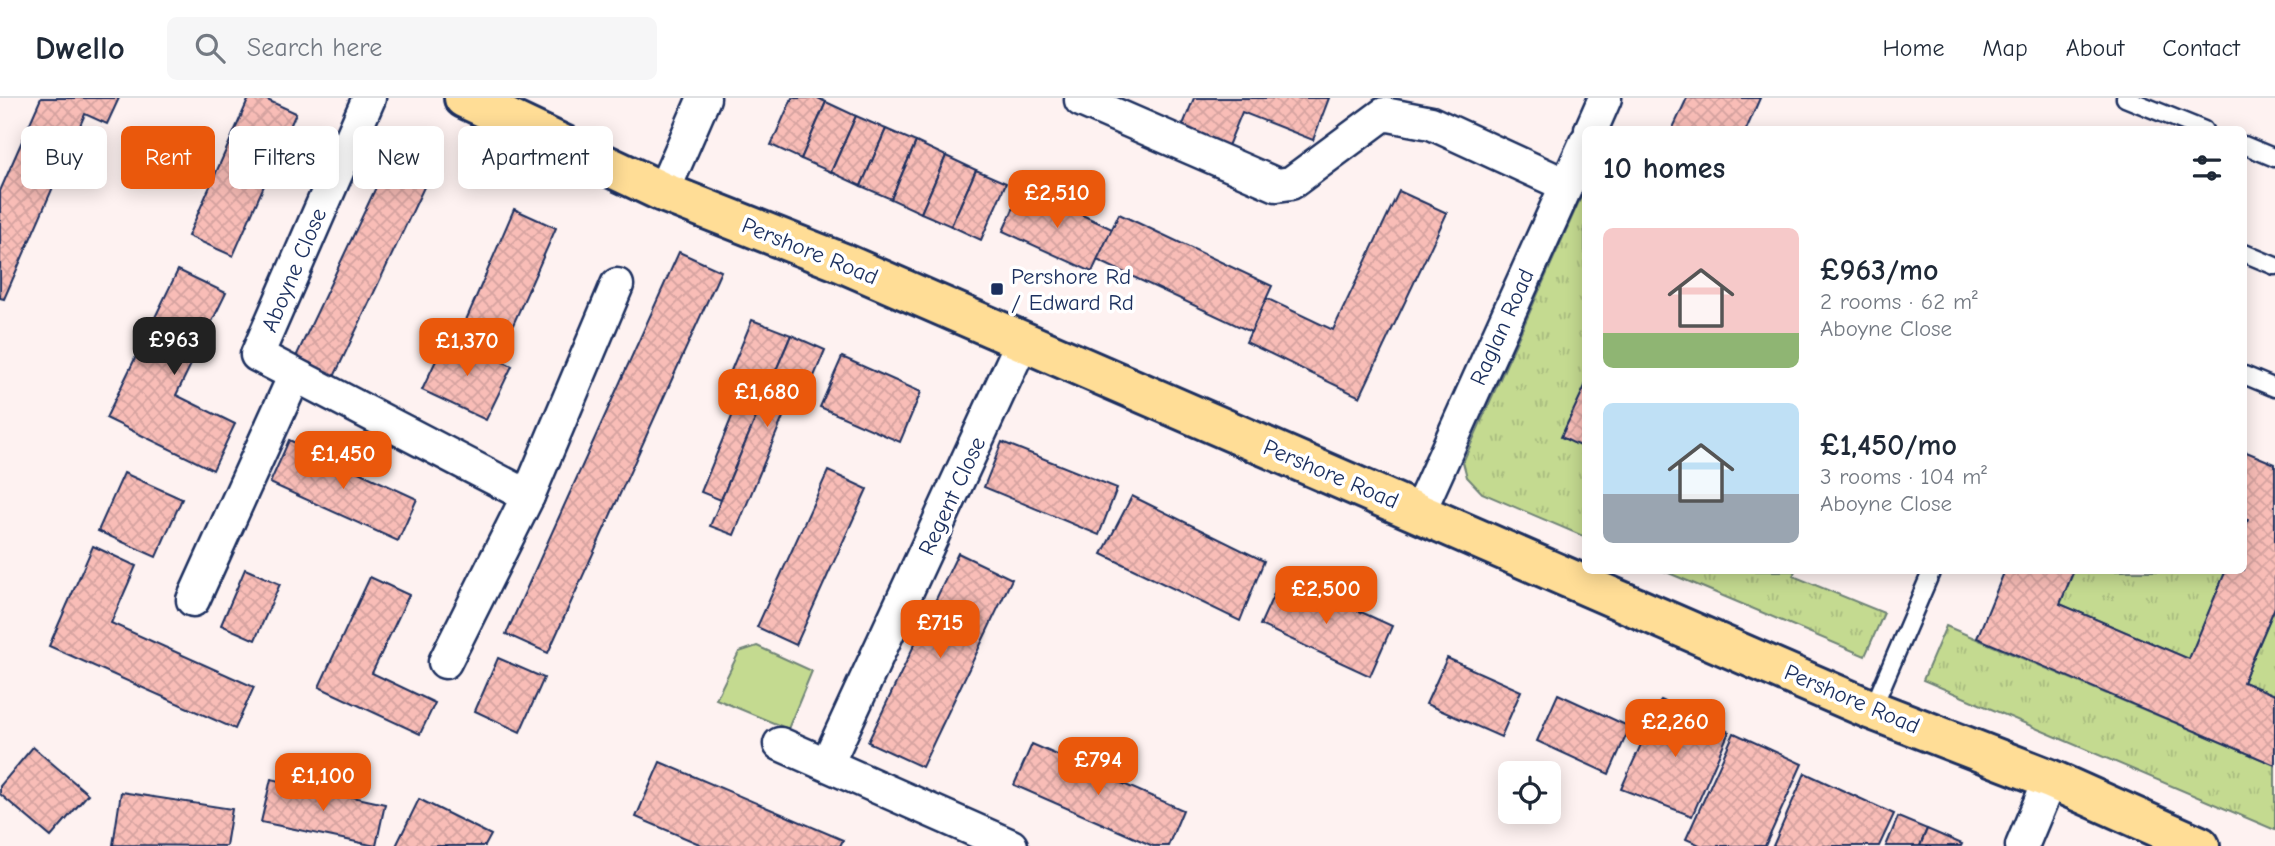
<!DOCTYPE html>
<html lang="en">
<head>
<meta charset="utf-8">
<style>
  :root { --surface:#fff; --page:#f6f6f7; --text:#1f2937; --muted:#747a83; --line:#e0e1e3; --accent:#ea580c }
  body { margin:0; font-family:"Comic Neue",sans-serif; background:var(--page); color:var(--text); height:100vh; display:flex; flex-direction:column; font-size:26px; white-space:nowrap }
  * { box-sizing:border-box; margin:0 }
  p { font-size:23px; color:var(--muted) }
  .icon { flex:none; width:38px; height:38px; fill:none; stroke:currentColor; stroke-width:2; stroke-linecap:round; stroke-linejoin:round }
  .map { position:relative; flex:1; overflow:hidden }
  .side { position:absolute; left:1582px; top:28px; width:665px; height:448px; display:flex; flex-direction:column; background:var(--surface); border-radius:10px; box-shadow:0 4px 18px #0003 }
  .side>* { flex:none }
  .hud { position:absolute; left:21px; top:28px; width:665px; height:63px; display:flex; gap:14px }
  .buttons { position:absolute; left:1498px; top:663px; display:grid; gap:14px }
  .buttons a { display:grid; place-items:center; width:63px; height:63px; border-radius:10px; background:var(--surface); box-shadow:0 4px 18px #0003; font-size:35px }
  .price { position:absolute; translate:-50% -60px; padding:0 16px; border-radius:14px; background:var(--accent); color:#fff; font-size:23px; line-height:46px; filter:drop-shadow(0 2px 4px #0008) }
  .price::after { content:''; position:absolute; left:50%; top:42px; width:21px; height:16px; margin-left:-10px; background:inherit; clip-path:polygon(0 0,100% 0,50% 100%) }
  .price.on { background:#222; color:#fff }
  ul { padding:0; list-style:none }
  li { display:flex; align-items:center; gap:21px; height:175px; padding:0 21px }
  li span { display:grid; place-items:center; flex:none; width:196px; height:140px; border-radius:10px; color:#555 }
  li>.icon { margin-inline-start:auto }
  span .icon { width:84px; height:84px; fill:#fffc; stroke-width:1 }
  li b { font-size:30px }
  h2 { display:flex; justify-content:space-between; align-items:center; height:84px; padding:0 21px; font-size:30px }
  .tag { padding:0 24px; border-radius:10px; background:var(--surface); box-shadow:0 4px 18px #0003; font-size:24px; line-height:63px }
  .tag.on { background:var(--accent); color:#fff }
  header { display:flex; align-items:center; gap:42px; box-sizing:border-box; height:98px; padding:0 35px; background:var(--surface); border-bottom:2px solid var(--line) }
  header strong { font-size:33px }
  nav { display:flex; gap:38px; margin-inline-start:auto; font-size:24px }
  .search { width:490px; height:63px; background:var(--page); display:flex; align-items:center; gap:18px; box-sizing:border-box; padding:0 24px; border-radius:10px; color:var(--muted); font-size:26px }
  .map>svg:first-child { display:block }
  .grass { fill:url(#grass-tufts); stroke:#708477; stroke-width:2 }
  .park { fill:#c4da90; stroke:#708477; stroke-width:2 }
  .building { fill:url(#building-cross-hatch); stroke:#1b2f5e; stroke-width:2 }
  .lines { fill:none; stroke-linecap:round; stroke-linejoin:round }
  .service-casing { stroke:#1b2f5e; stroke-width:21 }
  .minor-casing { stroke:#1b2f5e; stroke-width:37 }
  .primary-casing { stroke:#1b2f5e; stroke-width:44 }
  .service { stroke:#fff; stroke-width:16 }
  .minor { stroke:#fff; stroke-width:32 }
  .primary { stroke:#ffdd96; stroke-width:38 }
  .poi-dot { fill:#1b2f5e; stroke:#fff; stroke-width:2.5 }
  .labels { text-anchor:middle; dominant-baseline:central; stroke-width:7; stroke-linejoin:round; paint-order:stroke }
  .street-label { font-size:23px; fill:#1b2f5e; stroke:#fff }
  .poi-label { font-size:23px; fill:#1b2f5e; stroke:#fff; text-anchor:start }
</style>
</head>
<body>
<header>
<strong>Dwello</strong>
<div class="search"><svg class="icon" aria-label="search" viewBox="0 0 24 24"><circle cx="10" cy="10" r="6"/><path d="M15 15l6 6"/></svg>Search here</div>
<nav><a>Home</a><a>Map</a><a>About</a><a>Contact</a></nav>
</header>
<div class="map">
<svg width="2275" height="748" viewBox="0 0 2275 748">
  <defs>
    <pattern id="grass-tufts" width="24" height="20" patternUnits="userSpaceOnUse" patternTransform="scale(1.75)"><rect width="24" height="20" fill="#c4da90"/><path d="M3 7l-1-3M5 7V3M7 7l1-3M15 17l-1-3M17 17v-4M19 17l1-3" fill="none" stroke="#a8bb7f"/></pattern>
    <pattern id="building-cross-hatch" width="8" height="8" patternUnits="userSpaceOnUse" patternTransform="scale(1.75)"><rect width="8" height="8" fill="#f9bdb7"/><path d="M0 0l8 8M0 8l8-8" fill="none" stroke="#d5a3a0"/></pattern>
  </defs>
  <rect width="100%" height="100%" fill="#fef2f1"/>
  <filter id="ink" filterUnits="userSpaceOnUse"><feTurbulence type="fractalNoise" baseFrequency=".0143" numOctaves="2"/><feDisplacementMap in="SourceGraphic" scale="14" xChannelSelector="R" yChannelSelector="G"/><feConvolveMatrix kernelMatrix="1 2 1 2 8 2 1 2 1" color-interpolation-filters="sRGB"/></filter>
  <g filter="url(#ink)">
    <g class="grass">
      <polygon points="1585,90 1585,439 1482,395 1467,379 1463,364"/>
      <polygon points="1664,473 1795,473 1793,478 1884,515 1865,558"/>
      <polygon points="2074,473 2226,473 2189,561 2060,506"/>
      <polygon points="2275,509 2275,597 2243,584"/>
      <polygon points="1946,528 2275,667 2275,732 1923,582"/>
    </g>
    <polygon class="park" points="757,548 812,573 788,631 716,601 739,554"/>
    <g class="building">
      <polygon points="41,0 119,0 107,26 85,16 4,201 0,200 0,93"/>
      <polygon points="249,0 263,0 296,15 233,158 188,138"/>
      <polygon points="792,0 818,0 826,4 801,61 771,47"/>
      <polygon points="1194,0 1329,0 1313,42 1242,14 1228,48 1182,29"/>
      <polygon points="1687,0 1760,0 1746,32 1672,32"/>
      <polygon points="826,4 856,18 831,74 801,61"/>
      <polygon points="856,18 886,31 861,88 831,74"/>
      <polygon points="886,31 916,44 891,101 861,88"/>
      <polygon points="916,44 946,58 921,115 891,101"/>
      <polygon points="946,58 976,72 951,128 921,115"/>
      <polygon points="386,68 425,87 333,281 294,263"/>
      <polygon points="976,72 1006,85 981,142 951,128"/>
      <polygon points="1023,89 1112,131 1092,174 1003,133"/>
      <polygon points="1399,93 1447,115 1360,299 1246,244 1266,200 1333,232"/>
      <polygon points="514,111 556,130 501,254 460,236"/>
      <polygon points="1119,116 1272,188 1251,234 1097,162"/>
      <polygon points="679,154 721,173 548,555 506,536"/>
      <polygon points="178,172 226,195 176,297 235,326 213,372 106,320"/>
      <polygon points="752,222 791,237 721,402 701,394 747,282 730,275"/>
      <polygon points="448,237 512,268 486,322 422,292"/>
      <polygon points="791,237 825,252 805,300 793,295 734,437 710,428"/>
      <polygon points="842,259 921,294 900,344 820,309"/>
      <polygon points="1586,286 1586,357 1582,356 1584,350 1561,339"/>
      <polygon points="289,342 417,401 398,443 270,385"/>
      <polygon points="1002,344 1117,390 1099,437 984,389"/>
      <polygon points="2244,353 2275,366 2275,509 2243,584 2275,597 2275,667 1977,540 2005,472 2074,472 2060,506 2189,561 2226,472 2244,472 2244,432 2248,422 2244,420"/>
      <polygon points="828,373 867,391 796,547 757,529"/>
      <polygon points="124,375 182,401 156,459 98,433"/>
      <polygon points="1132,398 1264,463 1240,523 1102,456"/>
      <polygon points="93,448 136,468 111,525 254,589 235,631 49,548"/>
      <polygon points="958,455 1012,481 922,669 868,644"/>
      <polygon points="245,471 280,486 255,542 221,527"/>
      <polygon points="1282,478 1392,528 1370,578 1260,527"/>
      <polygon points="370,479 409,497 372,575 435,605 420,636 319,589"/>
      <polygon points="498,560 544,580 520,634 475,613"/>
      <polygon points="1447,560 1521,593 1501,639 1426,606"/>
      <polygon points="1558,596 1630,629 1609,676 1537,643"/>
      <polygon points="1661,602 1729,634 1692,718 1621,691"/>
      <polygon points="1734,635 1802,666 1765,748 1702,748 1686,741"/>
      <polygon points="1032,646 1183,712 1168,748 1153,748 1014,687"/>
      <polygon points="33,649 88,696 51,739 0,696 0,688"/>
      <polygon points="660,664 843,742 840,748 704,748 636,719"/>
      <polygon points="1805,675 1894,716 1879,748 1773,748"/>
      <polygon points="271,681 385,706 376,748 261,724"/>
      <polygon points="121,694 232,711 226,748 113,747"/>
      <polygon points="419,701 491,737 485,748 396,748"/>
      <polygon points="1898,719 1927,731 1920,748 1886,748"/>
      <polygon points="1927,731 1962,746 1961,748 1920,748"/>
    </g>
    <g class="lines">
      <defs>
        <g id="service">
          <polyline points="2125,0 2204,32"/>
          <polyline points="2244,47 2275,60"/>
          <polyline points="2244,155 2275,168"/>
          <polyline points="2244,277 2275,290"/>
          <polyline points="1872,612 1932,472"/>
        </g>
        <g id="minor">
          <polyline points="369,0 257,257 528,398"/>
          <polyline points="1081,2 1277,87 1291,85 1384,16 1431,25 1566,87"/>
          <polyline points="1591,32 1605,0"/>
          <polyline points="663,94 704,0"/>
          <polyline points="1419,414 1586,44"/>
          <polyline points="193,502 295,277"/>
          <polyline points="445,564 528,398 617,187"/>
          <polyline points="780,646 1011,748"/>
          <polyline points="827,666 1022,244"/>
          <polyline points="2022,748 2050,681"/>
        </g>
        <polyline id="primary" points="464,0 663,94 843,165 1872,612 2050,681 2200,748"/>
      </defs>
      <use href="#service" class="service-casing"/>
      <use href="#minor" class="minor-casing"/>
      <use href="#primary" class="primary-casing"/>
      <use href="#service" class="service"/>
      <use href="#minor" class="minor"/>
      <use href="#primary" class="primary"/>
    </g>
  </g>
  <rect class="poi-dot" x="990" y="184" width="14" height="14" rx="3.5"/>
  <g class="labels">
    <g class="street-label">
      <text transform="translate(810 153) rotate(22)">Pershore Road</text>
      <text transform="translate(294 172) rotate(-67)">Aboyne Close</text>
      <text transform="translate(1502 229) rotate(-66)">Raglan Road</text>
      <text transform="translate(1331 376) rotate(23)">Pershore Road</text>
      <text transform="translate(952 398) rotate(-65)">Regent Close</text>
      <text transform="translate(1852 601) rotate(23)">Pershore Road</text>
    </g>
    <g class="poi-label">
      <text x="1011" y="178">Pershore Rd<tspan x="1011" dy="26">/ Edward Rd</tspan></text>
    </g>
  </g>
</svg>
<div class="buttons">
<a><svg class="icon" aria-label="locate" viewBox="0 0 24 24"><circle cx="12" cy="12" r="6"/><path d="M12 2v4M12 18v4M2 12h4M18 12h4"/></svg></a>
</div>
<b class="price" style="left:1057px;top:132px">£2,510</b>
<b class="price on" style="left:174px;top:279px">£963</b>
<b class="price" style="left:467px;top:280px">£1,370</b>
<b class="price" style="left:767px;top:331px">£1,680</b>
<b class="price" style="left:343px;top:393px">£1,450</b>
<b class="price" style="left:1326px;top:528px">£2,500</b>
<b class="price" style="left:940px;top:562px">£715</b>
<b class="price" style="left:1675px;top:661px">£2,260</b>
<b class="price" style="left:1098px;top:699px">£794</b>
<b class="price" style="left:323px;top:715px">£1,100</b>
<div class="hud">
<a class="tag">Buy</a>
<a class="tag on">Rent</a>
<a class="tag">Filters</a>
<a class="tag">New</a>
<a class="tag">Apartment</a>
</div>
<section class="side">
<h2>10 homes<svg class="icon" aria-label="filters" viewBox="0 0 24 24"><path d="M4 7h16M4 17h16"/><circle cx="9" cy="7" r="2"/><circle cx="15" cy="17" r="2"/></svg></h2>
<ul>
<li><span style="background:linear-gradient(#f6c9c9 75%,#8fb573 0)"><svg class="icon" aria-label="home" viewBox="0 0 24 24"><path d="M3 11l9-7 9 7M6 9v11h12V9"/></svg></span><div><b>£963/mo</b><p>2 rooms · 62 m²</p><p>Aboyne Close</p></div></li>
<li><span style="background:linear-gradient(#bfe0f5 65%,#9aa5b1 0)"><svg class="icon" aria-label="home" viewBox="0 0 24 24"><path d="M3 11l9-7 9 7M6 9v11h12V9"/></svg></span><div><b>£1,450/mo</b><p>3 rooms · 104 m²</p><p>Aboyne Close</p></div></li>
</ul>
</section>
</div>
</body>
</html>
